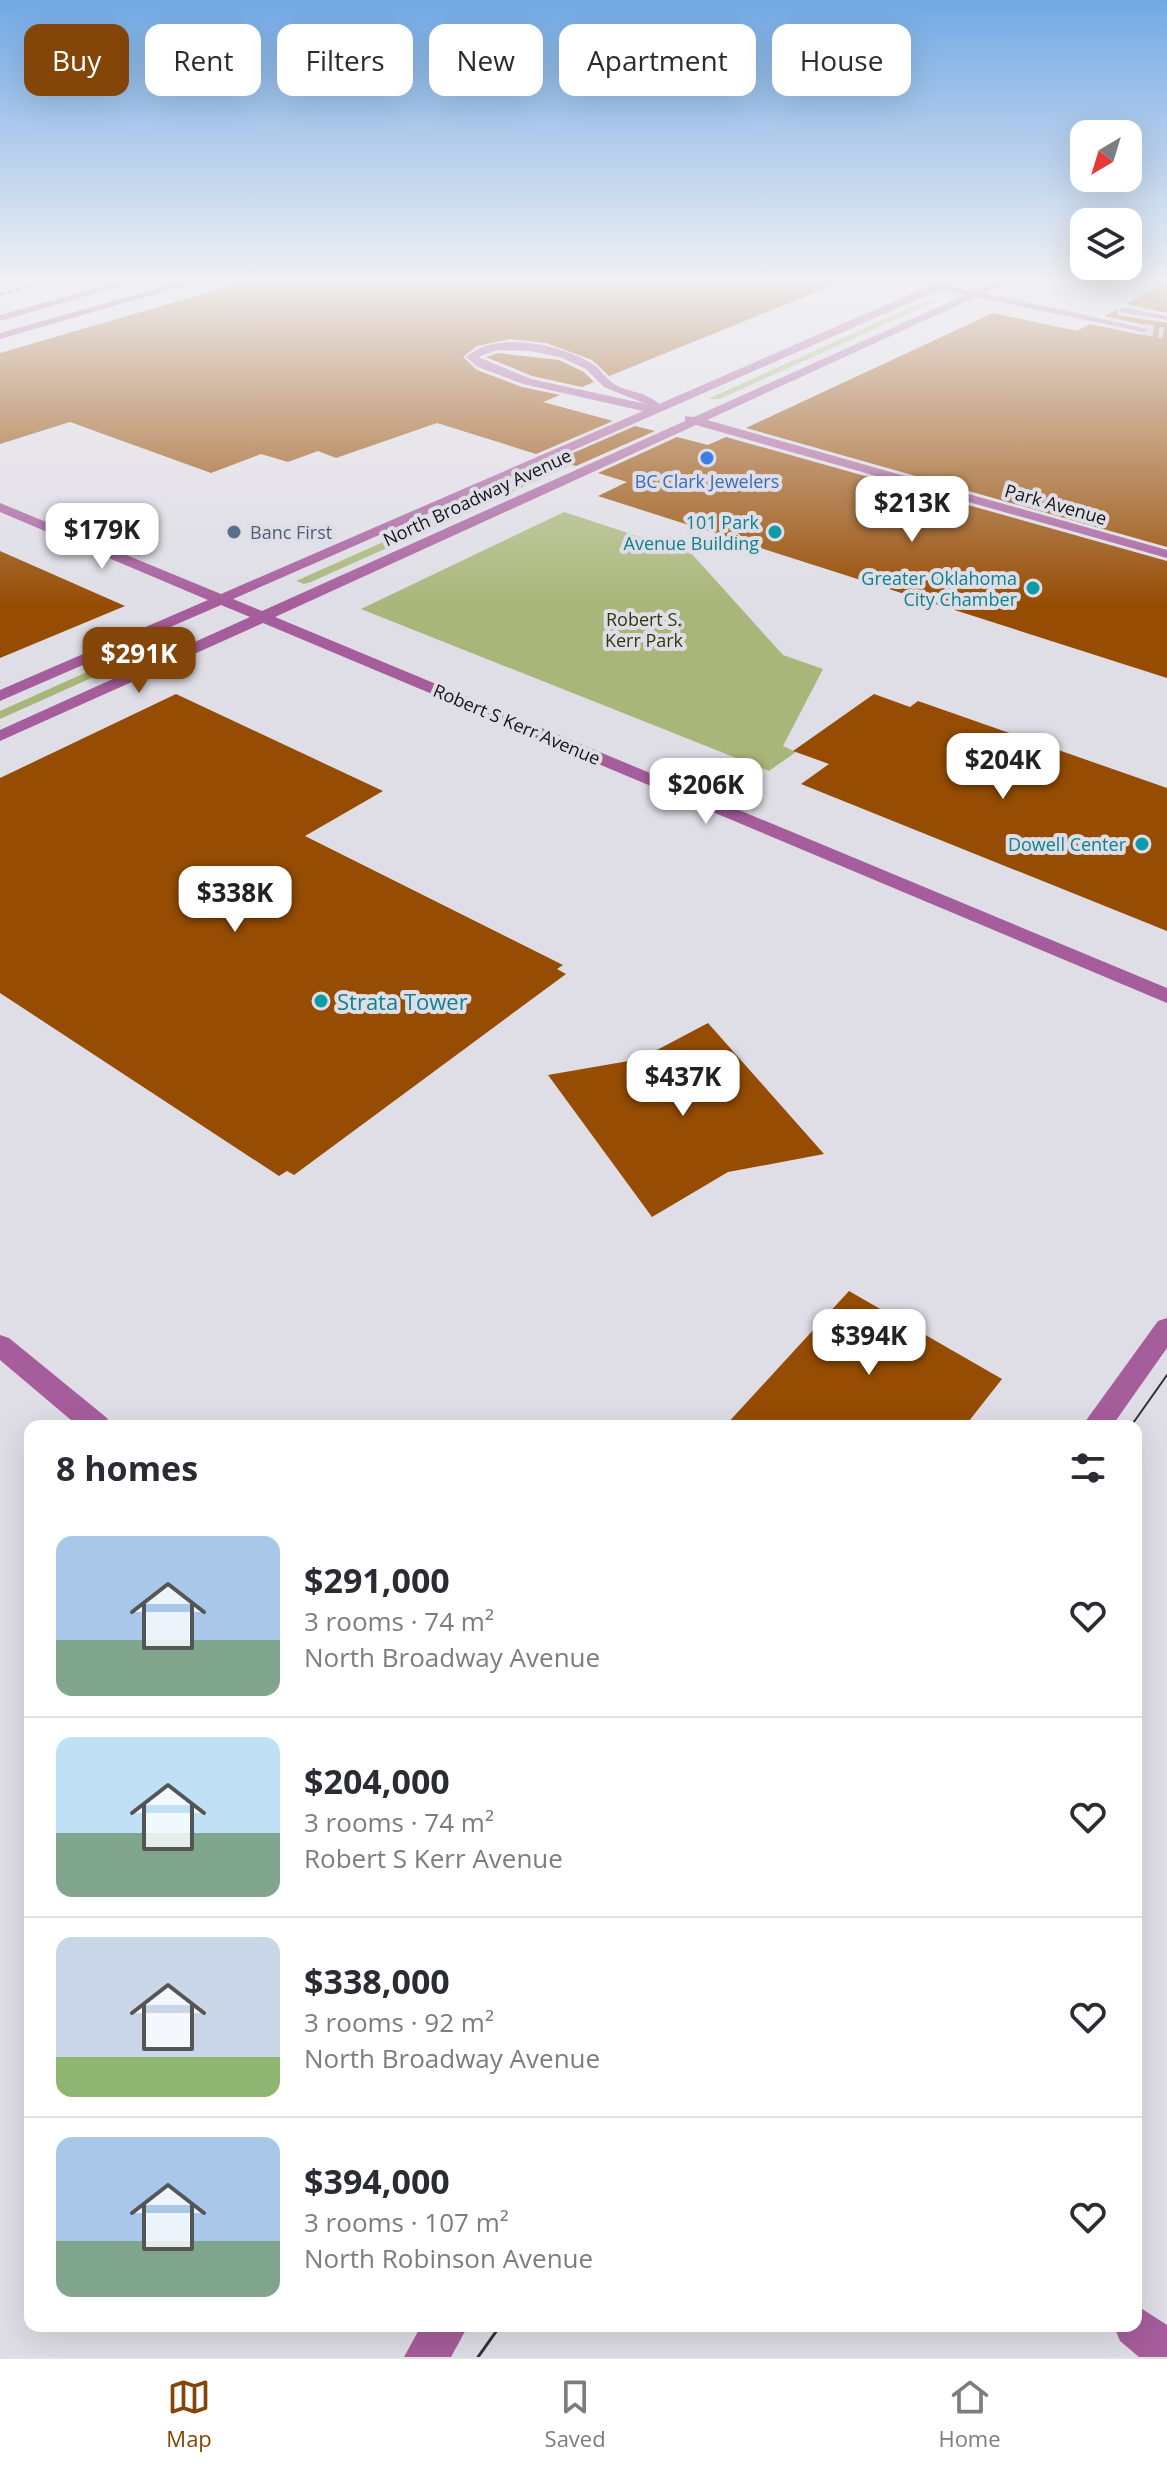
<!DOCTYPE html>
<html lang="en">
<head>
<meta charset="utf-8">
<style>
  :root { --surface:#fff; --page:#f7f7f7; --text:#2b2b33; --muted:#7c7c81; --line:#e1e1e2; --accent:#844509 }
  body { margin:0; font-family:"Open Sans",sans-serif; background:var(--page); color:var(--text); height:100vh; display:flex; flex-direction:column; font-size:30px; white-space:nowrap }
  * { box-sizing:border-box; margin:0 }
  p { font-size:26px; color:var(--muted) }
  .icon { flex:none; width:44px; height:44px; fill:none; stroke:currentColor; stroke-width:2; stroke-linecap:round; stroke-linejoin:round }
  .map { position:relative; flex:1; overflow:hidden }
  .panel { position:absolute; left:24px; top:1420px; width:1118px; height:912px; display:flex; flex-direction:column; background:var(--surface); border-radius:16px; box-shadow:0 8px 32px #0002 }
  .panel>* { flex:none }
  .hud { position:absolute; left:24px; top:24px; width:1120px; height:72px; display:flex; gap:16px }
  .needle { width:52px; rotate:218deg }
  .controls { position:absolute; left:1070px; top:120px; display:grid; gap:16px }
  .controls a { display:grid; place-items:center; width:72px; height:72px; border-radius:16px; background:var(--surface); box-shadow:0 8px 32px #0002; font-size:40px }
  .price { position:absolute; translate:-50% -68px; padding:0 18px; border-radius:16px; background:#fff; color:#222; font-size:26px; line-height:52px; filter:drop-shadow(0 2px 4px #0008) }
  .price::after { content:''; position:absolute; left:50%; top:48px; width:24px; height:18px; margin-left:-12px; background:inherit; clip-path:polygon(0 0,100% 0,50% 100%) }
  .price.on { background:var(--accent); color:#fff }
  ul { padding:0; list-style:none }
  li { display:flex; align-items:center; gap:24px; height:200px; padding:0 32px }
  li+li { border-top:2px solid var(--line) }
  li span { display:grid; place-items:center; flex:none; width:224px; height:160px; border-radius:16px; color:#555 }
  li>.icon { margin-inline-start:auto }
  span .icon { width:96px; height:96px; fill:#fffc; stroke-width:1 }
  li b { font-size:34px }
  h2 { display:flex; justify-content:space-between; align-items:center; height:96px; padding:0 32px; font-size:34px }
  .chip { padding:0 28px; border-radius:16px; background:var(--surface); box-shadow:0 8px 32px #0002; font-size:28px; line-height:72px }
  .chip.on { background:var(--accent); color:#fff }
  .tab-bar { display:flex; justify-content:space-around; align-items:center; height:112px; border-top:2px solid var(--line); background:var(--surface); font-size:22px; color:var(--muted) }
  .tab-bar a { display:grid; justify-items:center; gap:4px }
  .tab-bar .on { color:var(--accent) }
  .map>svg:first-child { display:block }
  .green { fill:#a9b679 }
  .building { fill:#964c03 }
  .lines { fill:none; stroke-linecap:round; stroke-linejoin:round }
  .secondary-tunnel { stroke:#c1bfc6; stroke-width:11; stroke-dasharray:11 5; stroke-linecap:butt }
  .secondary { fill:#a65d9b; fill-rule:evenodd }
  .primary { fill:#953b8a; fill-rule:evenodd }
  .tram-far1 { stroke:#323135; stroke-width:2 }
  .tram { stroke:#323135; stroke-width:3 }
  .rail { stroke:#323135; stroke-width:3; stroke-dasharray:5 3; stroke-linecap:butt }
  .shop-dot { fill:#3f7fe0; stroke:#dfdde5; stroke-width:3 }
  .service-dot { fill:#5c6f8a; stroke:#dfdde5; stroke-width:3 }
  .culture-dot { fill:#0f9aa8; stroke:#dfdde5; stroke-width:3 }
  .labels { text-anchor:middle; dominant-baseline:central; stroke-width:8; stroke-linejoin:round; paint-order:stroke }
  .far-shop-label { font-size:18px; fill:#366cbe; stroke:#dfdde5 }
  .far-street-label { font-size:18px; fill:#161518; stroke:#dfdde5 }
  .far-culture-label { font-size:18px; fill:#0d838f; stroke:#dfdde5; text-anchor:end }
  .far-service-label { font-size:18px; fill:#4e5e75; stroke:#dfdde5; text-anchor:start }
  .far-park-label { font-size:18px; fill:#313810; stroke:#dfdde5 }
  .culture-label { font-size:22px; fill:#0d838f; stroke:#dfdde5; text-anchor:start }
</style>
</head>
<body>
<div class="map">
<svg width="1167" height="2357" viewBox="0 0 1167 2357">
  <rect width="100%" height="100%" fill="#dfdde5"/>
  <g class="green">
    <polygon points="927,300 936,301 720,399 708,399"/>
    <polygon points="627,433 637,436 311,582 304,584 296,581"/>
    <polygon points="564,512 692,554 783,655 823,669 783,746 796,752 769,771 361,609"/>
    <polygon points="172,634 185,636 0,719 0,711"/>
  </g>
  <g class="building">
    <polygon points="265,276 851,276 851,278 609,376 592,360 546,343 510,339 477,346 463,357 477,370 522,387 560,395 543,402 613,421 536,454 437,423 336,458 318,451 288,462 261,454 211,473 70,422 0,444 0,353"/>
    <polygon points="1167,282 1167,313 1126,304"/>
    <polygon points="1118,309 1118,315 1167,323 1167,547 746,428 993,313 1077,331 1090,324 1142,335 1151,330 1149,326 1104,316"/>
    <polygon points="498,353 559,360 584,372 594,382 582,387 532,376 486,357"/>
    <polygon points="635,426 655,431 576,466 557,460"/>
    <polygon points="677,437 708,445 726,437 1167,561 1167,678 598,496 627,482 598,473"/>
    <polygon points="0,551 125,606 0,658"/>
    <polygon points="176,694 383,791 305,836 563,965 557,969 566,974 294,1175 287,1171 279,1176 0,993 0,778"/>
    <polygon points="874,694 910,707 918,701 1167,788 1167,931 801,784 829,764 793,751"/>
    <polygon points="708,1023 824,1154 728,1172 652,1217 548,1075 640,1059"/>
    <polygon points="849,1291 1002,1379 965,1426 725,1426"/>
  </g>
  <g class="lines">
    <polyline class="secondary-tunnel" points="1143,329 1163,333"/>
    <g class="secondary">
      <path d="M881,276L937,283L954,276H967L948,286L974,291L1008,276H1020L985,293L1148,329L1143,332L976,297L707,420L1167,550V558L696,425L275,617L1167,988V1003L263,623L0,741V730L250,617L221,605L0,701V690L208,600L0,512V503L221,594L643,411L523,384L478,367L466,357C496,330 559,344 591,363C600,368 605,378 614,384C629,393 645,391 659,404L927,287ZM939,290L965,295L694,417L685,416V421L262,611L233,599ZM497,350L530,351L560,357L586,369L604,387L646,404L531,379L478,357Z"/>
      <polygon points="1123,307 1167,316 1167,320 1119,312"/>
      <polygon points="1167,1318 1167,1348 1112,1426 1082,1426 1158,1321"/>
      <polygon points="0,1335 9,1338 107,1418 111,1426 78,1426 0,1360"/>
      <polygon points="1136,2305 1167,2325 1167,2357 1139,2357 1120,2341 1114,2326 1136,2326"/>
      <polygon points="421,2326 468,2326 451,2357 404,2357"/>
    </g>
    <g class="primary">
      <polygon points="140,276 155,276 0,321 0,315"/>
      <polygon points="202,276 217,276 0,339 0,333"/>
    </g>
    <polyline class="tram-far1" points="1131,1426 1167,1375"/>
    <polyline class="tram" points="478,2357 500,2326"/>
    <g class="rail">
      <polyline points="0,279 11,276"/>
      <polyline points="0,294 68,276"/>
    </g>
  </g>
  <linearGradient id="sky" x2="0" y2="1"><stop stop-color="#71a9e5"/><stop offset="0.46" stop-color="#f1f0f3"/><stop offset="1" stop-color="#f1f0f3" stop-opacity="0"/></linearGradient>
  <rect width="1167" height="606" fill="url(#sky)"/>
  <circle class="shop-dot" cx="707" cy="458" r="8"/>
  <circle class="service-dot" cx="234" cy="532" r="8"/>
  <g class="culture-dot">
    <circle cx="775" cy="532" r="8"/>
    <circle cx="1033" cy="588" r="8"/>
    <circle cx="1142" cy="844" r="8"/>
    <circle cx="321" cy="1001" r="8"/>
  </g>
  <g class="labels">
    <g class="far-shop-label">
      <text x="707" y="481">BC Clark Jewelers</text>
    </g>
    <g class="far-street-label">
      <text transform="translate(477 497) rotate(-25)">North Broadway Avenue</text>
      <text transform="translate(1056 504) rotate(16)">Park Avenue</text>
      <text transform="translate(517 724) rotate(23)">Robert S Kerr Avenue</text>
    </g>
    <g class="far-culture-label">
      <text x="759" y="522">101 Park<tspan x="759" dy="21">Avenue Building</tspan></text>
      <text x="1017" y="578">Greater Oklahoma<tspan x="1017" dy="21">City Chamber</tspan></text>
      <text x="1126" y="844">Dowell Center</text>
    </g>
    <g class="far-service-label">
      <text x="250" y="532">Banc First</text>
    </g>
    <g class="far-park-label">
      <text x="644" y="619">Robert S.<tspan x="644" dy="21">Kerr Park</tspan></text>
    </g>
    <g class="culture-label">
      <text x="337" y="1001">Strata Tower</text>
    </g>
  </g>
</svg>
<div class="controls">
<a><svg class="needle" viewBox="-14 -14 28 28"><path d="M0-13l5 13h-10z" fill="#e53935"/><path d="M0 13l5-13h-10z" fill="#7c7c81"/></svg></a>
<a><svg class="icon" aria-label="layers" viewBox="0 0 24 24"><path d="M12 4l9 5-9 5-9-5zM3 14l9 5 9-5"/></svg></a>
</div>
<b class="price" style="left:912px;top:544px">$213K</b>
<b class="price" style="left:102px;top:571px">$179K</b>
<b class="price on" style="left:139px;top:695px">$291K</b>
<b class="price" style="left:1003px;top:801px">$204K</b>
<b class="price" style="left:706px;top:826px">$206K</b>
<b class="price" style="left:235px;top:934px">$338K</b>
<b class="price" style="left:683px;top:1118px">$437K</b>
<b class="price" style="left:869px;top:1377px">$394K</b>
<div class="hud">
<a class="chip on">Buy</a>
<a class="chip">Rent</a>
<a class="chip">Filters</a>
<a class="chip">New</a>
<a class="chip">Apartment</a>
<a class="chip">House</a>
</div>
<section class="panel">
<h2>8 homes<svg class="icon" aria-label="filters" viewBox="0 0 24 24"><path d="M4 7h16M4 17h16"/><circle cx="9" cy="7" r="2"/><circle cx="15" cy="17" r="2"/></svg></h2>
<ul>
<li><span style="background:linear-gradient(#a9c7e8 65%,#7fa58c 0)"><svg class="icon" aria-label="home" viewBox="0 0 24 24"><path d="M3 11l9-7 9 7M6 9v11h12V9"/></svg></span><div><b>$291,000</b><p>3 rooms · 74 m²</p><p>North Broadway Avenue</p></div><svg class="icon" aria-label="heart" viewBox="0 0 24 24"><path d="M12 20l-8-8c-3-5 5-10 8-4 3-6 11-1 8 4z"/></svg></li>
<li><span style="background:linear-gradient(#bfe0f5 60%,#7fa58c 0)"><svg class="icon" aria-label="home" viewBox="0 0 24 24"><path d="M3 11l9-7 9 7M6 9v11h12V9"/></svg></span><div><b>$204,000</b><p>3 rooms · 74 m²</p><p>Robert S Kerr Avenue</p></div><svg class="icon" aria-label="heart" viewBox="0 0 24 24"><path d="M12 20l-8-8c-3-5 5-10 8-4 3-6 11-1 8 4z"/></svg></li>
<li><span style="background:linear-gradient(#c9d6e8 75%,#8fb573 0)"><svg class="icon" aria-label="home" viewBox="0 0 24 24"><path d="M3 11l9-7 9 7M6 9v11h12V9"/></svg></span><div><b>$338,000</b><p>3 rooms · 92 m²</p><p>North Broadway Avenue</p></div><svg class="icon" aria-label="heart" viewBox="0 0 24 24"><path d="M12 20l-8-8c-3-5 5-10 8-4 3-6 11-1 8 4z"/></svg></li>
<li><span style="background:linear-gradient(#a9c7e8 65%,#7fa58c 0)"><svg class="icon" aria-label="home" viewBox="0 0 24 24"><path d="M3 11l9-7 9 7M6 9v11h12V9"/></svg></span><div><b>$394,000</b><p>3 rooms · 107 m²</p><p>North Robinson Avenue</p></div><svg class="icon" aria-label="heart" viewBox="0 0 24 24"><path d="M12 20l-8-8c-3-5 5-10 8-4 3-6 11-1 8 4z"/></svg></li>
</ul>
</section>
</div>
<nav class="tab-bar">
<a class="on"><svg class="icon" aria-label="map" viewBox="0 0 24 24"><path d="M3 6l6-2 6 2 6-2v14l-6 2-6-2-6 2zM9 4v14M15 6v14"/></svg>Map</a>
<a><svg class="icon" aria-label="saved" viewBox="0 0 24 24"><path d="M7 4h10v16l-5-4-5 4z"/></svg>Saved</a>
<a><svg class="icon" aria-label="home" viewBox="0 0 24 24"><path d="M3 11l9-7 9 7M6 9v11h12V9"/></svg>Home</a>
</nav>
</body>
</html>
